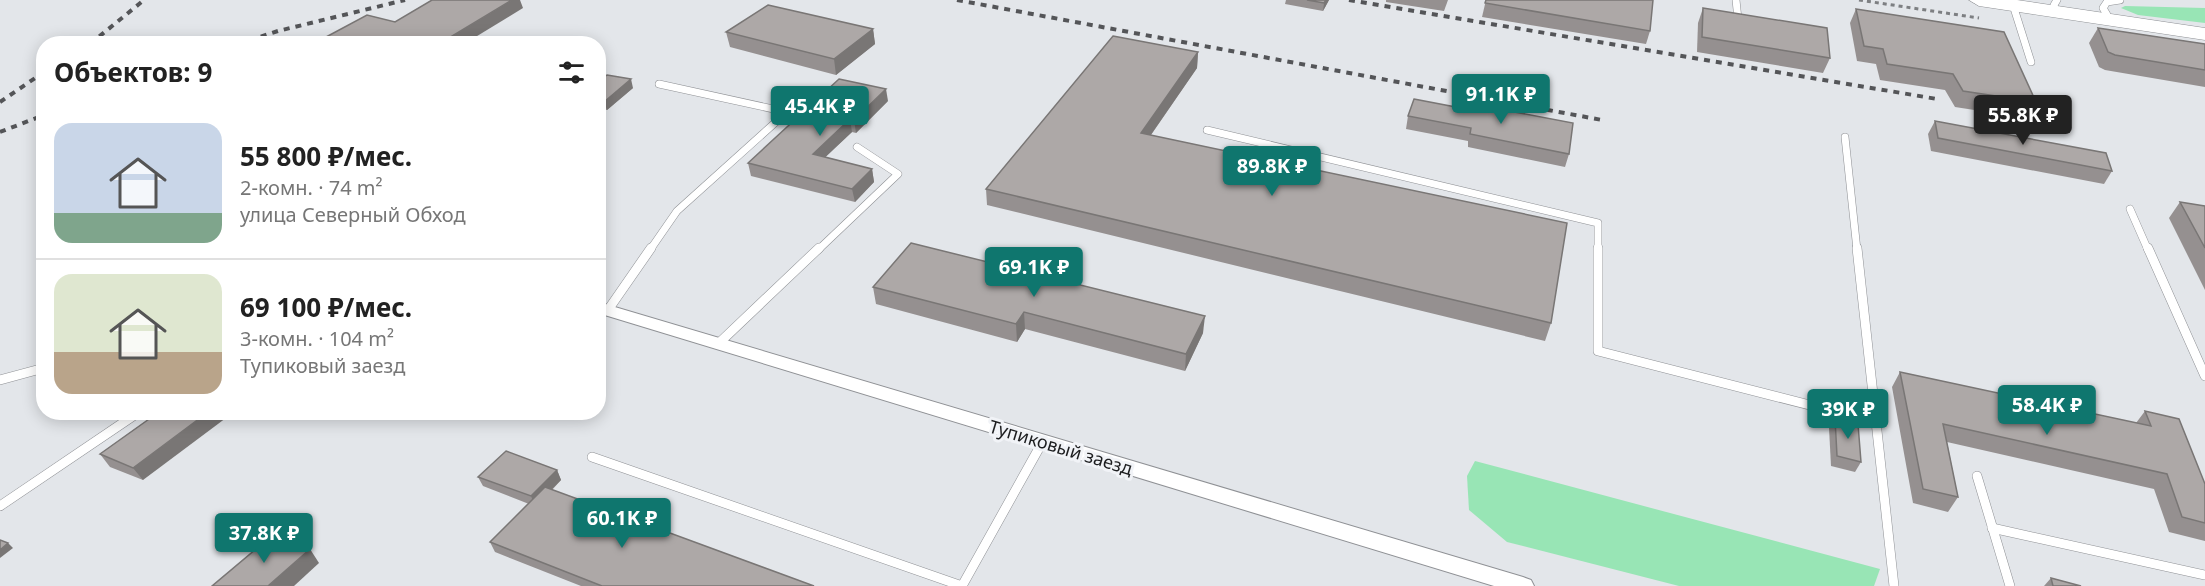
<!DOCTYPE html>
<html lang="ru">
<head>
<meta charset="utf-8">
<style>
  :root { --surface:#fff; --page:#f2f2f2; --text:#222; --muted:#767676; --line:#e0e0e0; --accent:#0f766e }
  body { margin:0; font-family:"Noto Sans",sans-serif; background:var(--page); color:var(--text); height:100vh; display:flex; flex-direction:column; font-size:22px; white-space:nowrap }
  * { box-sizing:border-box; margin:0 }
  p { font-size:20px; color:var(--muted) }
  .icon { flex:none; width:33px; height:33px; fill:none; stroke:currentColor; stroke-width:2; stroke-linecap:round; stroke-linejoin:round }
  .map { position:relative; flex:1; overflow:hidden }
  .details { position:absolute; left:36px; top:36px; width:570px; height:384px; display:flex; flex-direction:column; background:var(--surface); border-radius:24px; box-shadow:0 3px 15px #0003 }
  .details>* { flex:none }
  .price { position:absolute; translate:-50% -51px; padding:0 14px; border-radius:6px; background:var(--accent); color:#fff; font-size:20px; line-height:39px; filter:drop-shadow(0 2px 3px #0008) }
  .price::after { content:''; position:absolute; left:50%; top:36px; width:18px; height:14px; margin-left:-9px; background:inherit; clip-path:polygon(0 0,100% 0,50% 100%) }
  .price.current { background:#222; color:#fff }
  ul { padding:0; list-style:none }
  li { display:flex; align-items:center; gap:18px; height:150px; padding:0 18px }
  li+li { border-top:2px solid var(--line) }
  li span { display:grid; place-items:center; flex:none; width:168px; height:120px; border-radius:18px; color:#555 }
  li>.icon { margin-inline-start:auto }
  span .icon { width:72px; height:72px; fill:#fffc; stroke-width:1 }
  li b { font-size:26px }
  h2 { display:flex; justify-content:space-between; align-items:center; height:72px; padding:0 18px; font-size:26px }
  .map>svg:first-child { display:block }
  .green { fill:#98e5b5 }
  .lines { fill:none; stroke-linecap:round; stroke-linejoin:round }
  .service-far1-casing { stroke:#8f9195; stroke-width:8 }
  .service-casing { stroke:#8f9195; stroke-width:10 }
  .minor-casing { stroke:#8f9195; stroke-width:2 }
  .trunk-casing { stroke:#8f9195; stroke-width:1 }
  .path { stroke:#7d7f82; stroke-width:3; stroke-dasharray:4 4; stroke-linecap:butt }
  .service-far1 { stroke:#fff; stroke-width:7 }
  .service { stroke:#fff; stroke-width:9 }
  .minor { fill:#fff; fill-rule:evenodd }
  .trunk { fill:#fff; fill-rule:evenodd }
  .rail { stroke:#545558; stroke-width:4; stroke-dasharray:6 6; stroke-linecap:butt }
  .wall { fill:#959090 }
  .shaded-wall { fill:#797675 }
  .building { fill:#ada8a7; stroke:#797675; stroke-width:1.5 }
  .labels { text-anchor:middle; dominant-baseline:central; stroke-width:6; stroke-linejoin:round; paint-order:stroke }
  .street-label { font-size:18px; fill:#1d1e20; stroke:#f1f3f7 }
</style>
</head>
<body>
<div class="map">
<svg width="2205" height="586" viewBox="0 0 2205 586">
  <rect width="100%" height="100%" fill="#e3e6ea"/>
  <g class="green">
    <polygon points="2125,6 2205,8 2205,23 2138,15 2121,8"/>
    <polygon points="1475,461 1880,569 1874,586 1679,586 1507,542 1469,510 1467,476"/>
  </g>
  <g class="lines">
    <defs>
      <g id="service-far1">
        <polyline points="1736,0 1738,19"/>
        <polyline points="2013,5 2031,62"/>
        <polyline points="2056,12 2054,5 2057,0"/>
        <polyline points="2110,20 2103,8 2107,2 2120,0"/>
        <polyline points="1207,130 1598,223 1598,250"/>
        <polyline points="1845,137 1857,250"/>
        <polyline points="2130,209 2148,250"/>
        <polyline points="650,250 677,211 787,112 659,84"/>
        <polyline points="818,250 898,174 857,147"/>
      </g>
      <g id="service">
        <polyline points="1598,248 1598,351 1876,422"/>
        <polyline points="1857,248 1894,586"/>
        <polyline points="2148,248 2205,376"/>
        <polyline points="608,310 651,248"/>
        <polyline points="719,343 819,248"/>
        <polyline points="0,380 44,368"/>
        <polyline points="592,457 962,586"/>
        <polyline points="1977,476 2010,586"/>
        <polyline points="0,506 139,412"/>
        <polyline points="1992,528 2205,575"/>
        <polyline points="962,586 1043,441"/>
      </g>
      <polygon id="minor" points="598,302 1523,577 1531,580 1534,586 1494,586 598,313"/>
      <polygon id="trunk" points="1969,0 2017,0 2205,28 2205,40 1979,6"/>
    </defs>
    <use href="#service-far1" class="service-far1-casing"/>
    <use href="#service" class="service-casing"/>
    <use href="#minor" class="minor-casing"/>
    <use href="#trunk" class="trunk-casing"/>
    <polyline class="path" points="1859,0 1979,18"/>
    <use href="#service-far1" class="service-far1"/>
    <use href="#service" class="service"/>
    <use href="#minor" class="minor"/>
    <use href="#trunk" class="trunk"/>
    <g class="rail">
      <polyline points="957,0 1602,120"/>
      <polyline points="1349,0 1937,99"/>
      <polyline points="90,44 144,0"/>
      <polyline points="238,44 278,31 405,0"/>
      <polyline points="0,102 44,72"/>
      <polyline points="0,132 44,115"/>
    </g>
  </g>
  <g class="wall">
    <polygon points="1286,0 1329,0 1323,11 1285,4"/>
    <polygon points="1386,0 1448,0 1444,11 1386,2"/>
    <polygon points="1486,0 1650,31 1646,44 1482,17"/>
    <polygon points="1703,8 1830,58 1823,73 1697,52 1698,23"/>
    <polygon points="1856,9 2036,102 2026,118 1955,107 1945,90 1880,80 1876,64 1857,61 1850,23"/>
    <polygon points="2098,28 2205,44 2205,87 2105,70 2099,67 2089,43"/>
    <polygon points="873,29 875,44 836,75 730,47 726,32"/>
    <polygon points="1198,52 1197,68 1151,135 1551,323 1545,341 987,205 986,189"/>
    <polygon points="598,82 633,88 607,110 598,109"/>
    <polygon points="888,101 856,133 852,132 825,157 872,169 874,182 855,202 751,176 748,163"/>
    <polygon points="1483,106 1569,154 1565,167 1468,147 1468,141 1406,129 1408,116 1482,112"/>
    <polygon points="1935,121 2112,171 2104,184 1931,151 1928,134"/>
    <polygon points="2180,202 2205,206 2205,290 2169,218"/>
    <polygon points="873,287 1203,333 1185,371 1025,329 1017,342 876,304"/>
    <polygon points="1900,372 2136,423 2145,411 2205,484 2205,541 2169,532 2154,489 1947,442 1958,497 1948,512 1913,503 1892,387"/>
    <polygon points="159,412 143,480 110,467 100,454"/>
    <polygon points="1835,418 1861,462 1855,472 1831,466 1829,428"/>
    <polygon points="557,470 561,480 552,490 814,586 581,586 495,552 490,542 529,504 483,486 478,477"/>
    <polygon points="2051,578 2081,586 2044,586"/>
  </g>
  <g class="shaded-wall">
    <polygon points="512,0 520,0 523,8 464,44 439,44"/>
    <polygon points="1326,0 1329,0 1323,11 1324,3"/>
    <polygon points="873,29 875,44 836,75 834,59"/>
    <polygon points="1198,52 1197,68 1141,149 1141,133"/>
    <polygon points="631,79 633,88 607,110 604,102"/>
    <polygon points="886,89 888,101 856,133 854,120"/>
    <polygon points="850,119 852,132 815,167 813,154"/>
    <polygon points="872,169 874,182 855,202 852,189"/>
    <polygon points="1024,312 1025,329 1017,342 1016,324"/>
    <polygon points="1205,316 1203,333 1185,371 1186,354"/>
    <polygon points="208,412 234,412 143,480 133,468"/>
    <polygon points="557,470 561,480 535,506 531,496"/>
    <polygon points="8,543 13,548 0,558 0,550"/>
    <polygon points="310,549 319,563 294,586 268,586"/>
  </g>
  <g class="building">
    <polygon points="432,0 512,0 439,44 313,44 367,15 395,22"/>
    <polygon points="1307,0 1326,0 1324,3"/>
    <polygon points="1486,0 1653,0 1650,31 1485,3"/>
    <polygon points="768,5 873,29 834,59 726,32"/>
    <polygon points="1703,8 1827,28 1830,58 1702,37"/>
    <polygon points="1856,9 2004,32 2036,102 1963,91 1953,74 1887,64 1883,49 1864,46"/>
    <polygon points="2098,28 2205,44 2205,70 2115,55 2108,52"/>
    <polygon points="1113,36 1198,52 1141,133 1567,223 1551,323 986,189"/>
    <polygon points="275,40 288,44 268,44"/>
    <polygon points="607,75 631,79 604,102 598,101 598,82"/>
    <polygon points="839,79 886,89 854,120 850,119 813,154 872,169 852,189 748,163"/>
    <polygon points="1414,99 1482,112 1483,106 1573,123 1569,154 1470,134 1471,128 1408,116"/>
    <polygon points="1935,121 2106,153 2112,171 1938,138"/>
    <polygon points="2180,202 2205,206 2205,248"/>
    <polygon points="911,243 1205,316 1186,354 1024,312 1016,324 873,287"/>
    <polygon points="1900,372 2151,426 2145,411 2179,419 2205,484 2205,523 2182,517 2167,474 1943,424 1958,497 1923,489"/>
    <polygon points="159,412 208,412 133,468 100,454"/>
    <polygon points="1835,418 1858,424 1861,462 1837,456"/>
    <polygon points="506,451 557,470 531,496 478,477"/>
    <polygon points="545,487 814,586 602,586 490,542"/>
    <polygon points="274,534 310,549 268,586 269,586 212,586"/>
    <polygon points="0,540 8,543 0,550"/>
    <polygon points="2051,578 2081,586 2053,586"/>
  </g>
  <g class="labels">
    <g class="street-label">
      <text transform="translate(1061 447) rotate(17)">Тупиковый заезд</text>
    </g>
  </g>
</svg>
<b class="price" style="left:1501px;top:125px">91.1K ₽</b>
<b class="price" style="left:820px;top:137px">45.4K ₽</b>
<b class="price current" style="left:2023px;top:146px">55.8K ₽</b>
<b class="price" style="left:1272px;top:197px">89.8K ₽</b>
<b class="price" style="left:1034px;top:298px">69.1K ₽</b>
<b class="price" style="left:2047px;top:436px">58.4K ₽</b>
<b class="price" style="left:1848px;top:440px">39K ₽</b>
<b class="price" style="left:622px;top:549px">60.1K ₽</b>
<b class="price" style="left:264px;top:564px">37.8K ₽</b>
<section class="details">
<h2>Объектов: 9<svg class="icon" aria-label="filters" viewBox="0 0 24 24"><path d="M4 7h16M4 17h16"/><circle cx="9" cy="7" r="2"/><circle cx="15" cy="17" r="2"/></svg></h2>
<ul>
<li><span style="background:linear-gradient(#c9d6e8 75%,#7fa58c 0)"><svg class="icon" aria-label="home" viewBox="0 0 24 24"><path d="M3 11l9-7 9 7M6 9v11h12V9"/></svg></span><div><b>55 800 ₽/мес.</b><p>2-комн. · 74 m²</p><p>улица Северный Обход</p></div></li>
<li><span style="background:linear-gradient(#dfe7d0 65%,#b9a48a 0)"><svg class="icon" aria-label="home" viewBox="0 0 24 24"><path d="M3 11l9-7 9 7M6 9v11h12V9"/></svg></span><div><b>69 100 ₽/мес.</b><p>3-комн. · 104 m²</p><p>Тупиковый заезд</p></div></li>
</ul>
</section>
</div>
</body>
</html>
